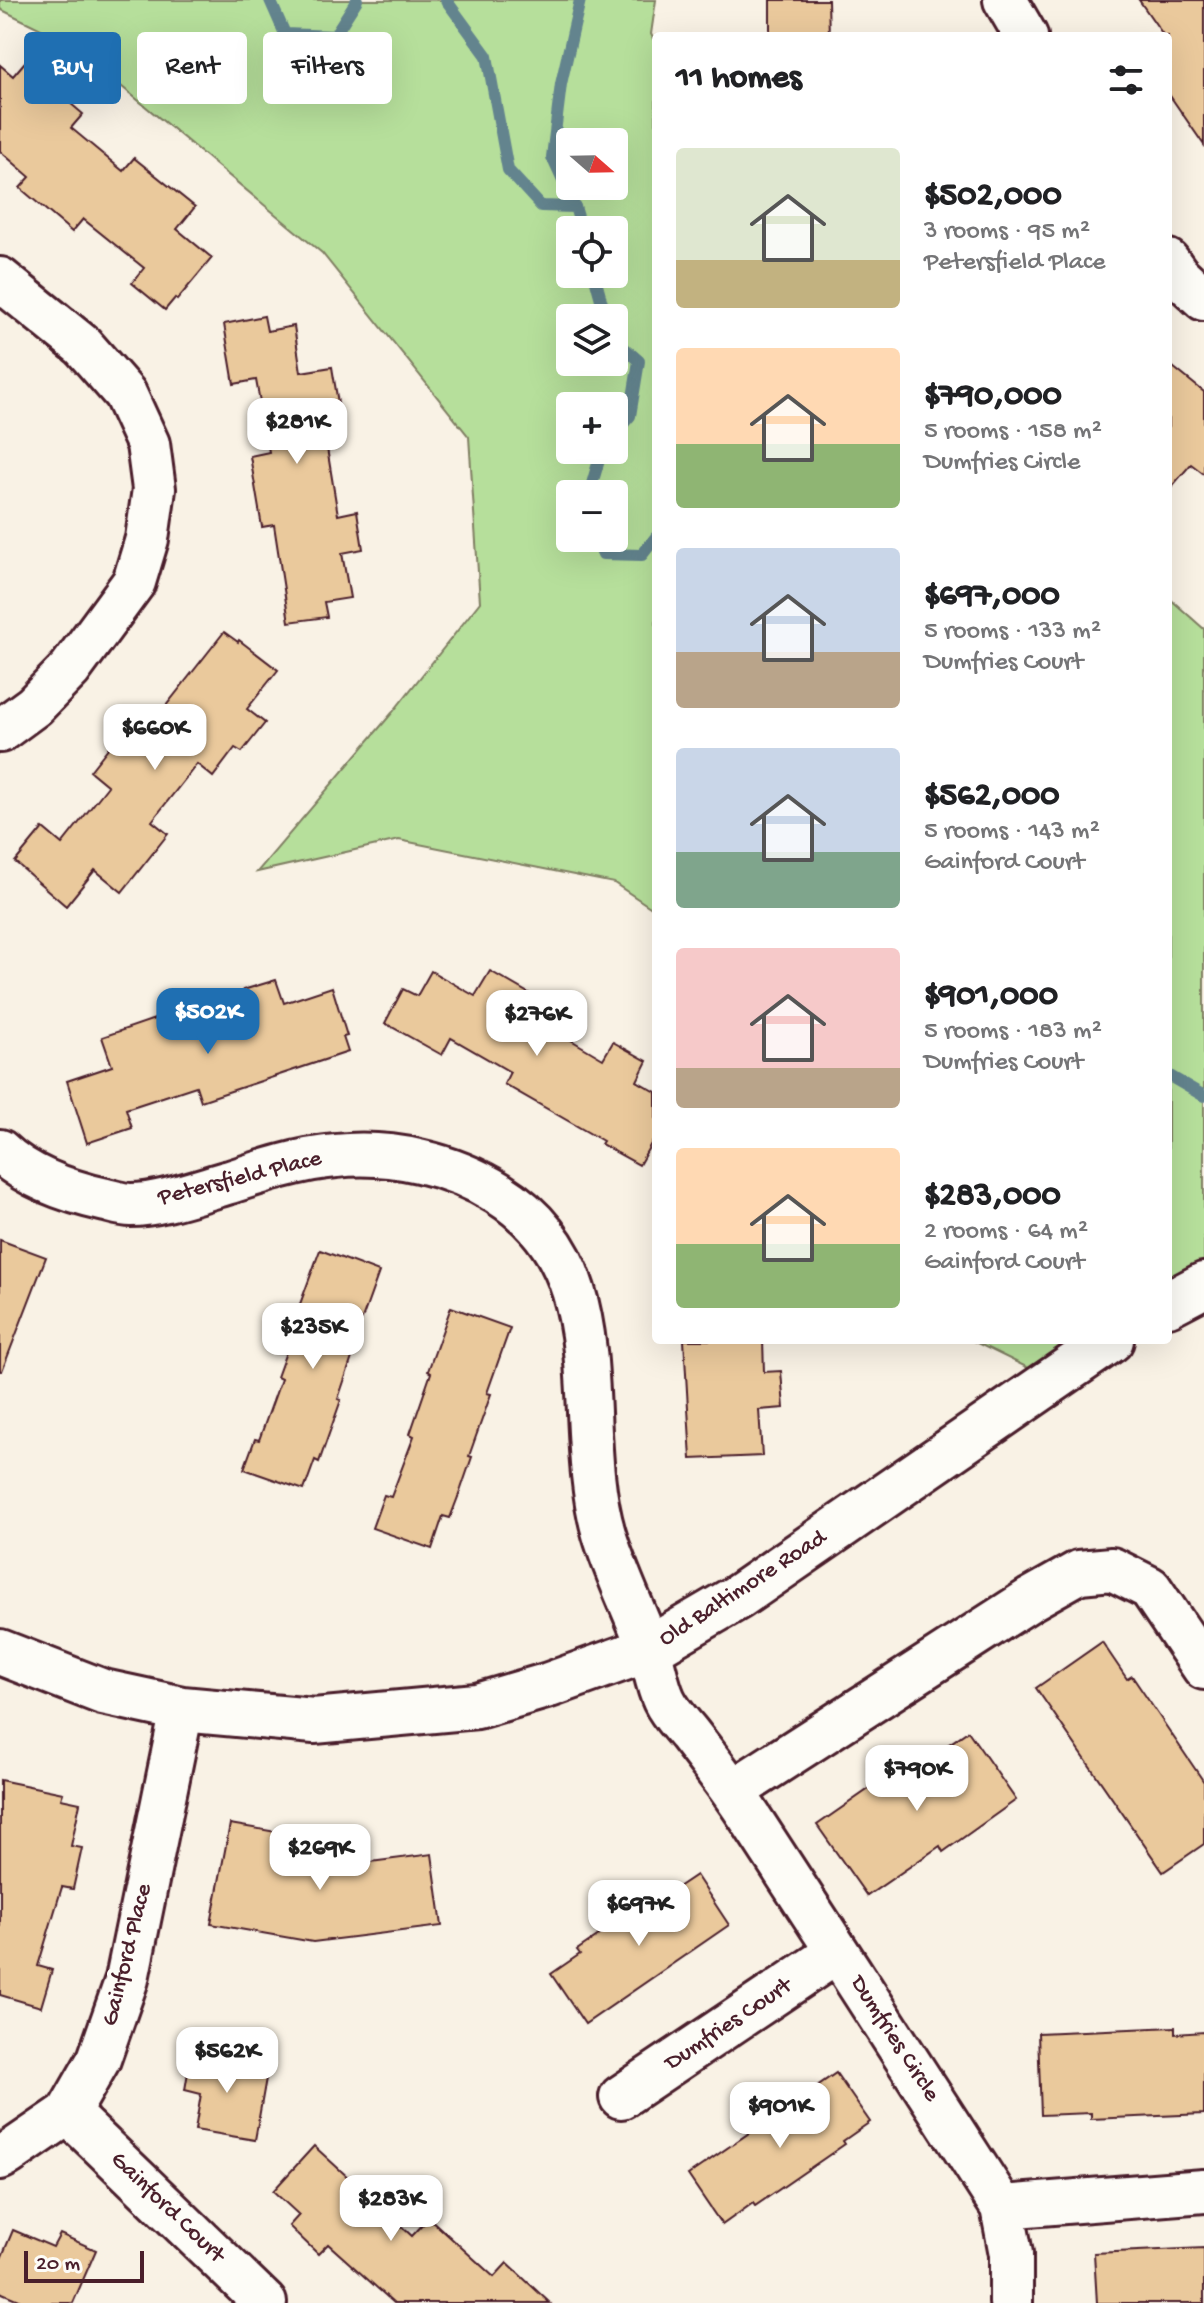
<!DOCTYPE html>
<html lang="en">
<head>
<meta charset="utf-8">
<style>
  :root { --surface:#fff; --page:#f2f2f2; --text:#202124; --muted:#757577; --accent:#1f6fb2 }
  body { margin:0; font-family:"Gochi Hand",sans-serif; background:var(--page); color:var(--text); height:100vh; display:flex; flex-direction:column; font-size:30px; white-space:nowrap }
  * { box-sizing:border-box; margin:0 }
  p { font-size:26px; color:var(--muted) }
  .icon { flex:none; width:44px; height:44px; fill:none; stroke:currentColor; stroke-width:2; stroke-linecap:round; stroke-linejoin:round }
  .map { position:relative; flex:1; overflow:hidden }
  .panel { position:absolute; left:652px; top:32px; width:520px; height:1312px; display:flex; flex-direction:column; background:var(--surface); border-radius:8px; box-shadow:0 8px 32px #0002 }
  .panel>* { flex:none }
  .hud { position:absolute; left:24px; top:32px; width:508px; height:72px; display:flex; gap:16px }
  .needle { width:52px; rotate:110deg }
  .tools { position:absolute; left:556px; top:128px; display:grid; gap:16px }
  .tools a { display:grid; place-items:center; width:72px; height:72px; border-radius:8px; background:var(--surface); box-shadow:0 8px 32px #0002; font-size:40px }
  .scale { position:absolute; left:24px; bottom:20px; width:120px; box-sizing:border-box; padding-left:8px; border:4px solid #4a1f2b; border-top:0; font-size:22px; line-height:28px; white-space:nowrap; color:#4a1f2b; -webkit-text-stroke:6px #fdfcf7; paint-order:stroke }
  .price { position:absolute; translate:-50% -68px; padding:0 18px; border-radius:16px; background:#fff; color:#222; font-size:26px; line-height:52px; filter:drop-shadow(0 2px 4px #0008) }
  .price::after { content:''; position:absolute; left:50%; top:48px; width:24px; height:18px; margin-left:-12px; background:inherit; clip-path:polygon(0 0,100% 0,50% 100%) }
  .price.selected { background:var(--accent); color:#fff }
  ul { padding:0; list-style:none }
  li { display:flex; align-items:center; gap:24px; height:200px; padding:0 24px }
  li span { display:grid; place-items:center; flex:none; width:224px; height:160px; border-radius:8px; color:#555 }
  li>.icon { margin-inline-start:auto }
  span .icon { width:96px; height:96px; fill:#fffc; stroke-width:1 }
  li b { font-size:34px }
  h2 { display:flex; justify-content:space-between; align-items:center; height:96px; padding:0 24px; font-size:34px }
  .chip { padding:0 28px; border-radius:8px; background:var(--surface); box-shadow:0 8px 32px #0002; font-size:28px; line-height:72px }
  .chip.selected { background:var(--accent); color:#fff }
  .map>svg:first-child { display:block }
  .green { fill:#b6df9b; stroke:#807f63; stroke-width:2; fill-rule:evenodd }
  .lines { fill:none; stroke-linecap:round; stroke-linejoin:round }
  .stream { stroke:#64848e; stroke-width:12 }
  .building { fill:#eac99c; stroke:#4a1f2b; stroke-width:2 }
  .minor-casing { stroke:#4a1f2b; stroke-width:48 }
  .tertiary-casing { stroke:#4a1f2b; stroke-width:50 }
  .minor { stroke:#fdfcf7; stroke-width:42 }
  .tertiary { stroke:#fdfcf7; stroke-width:44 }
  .labels { text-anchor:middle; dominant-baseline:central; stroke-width:8; stroke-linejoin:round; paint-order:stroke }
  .street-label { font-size:24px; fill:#4a1f2b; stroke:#fdfcf7 }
</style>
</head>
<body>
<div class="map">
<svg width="1204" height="2303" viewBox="0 0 1204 2303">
  <rect width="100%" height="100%" fill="#f9f2e5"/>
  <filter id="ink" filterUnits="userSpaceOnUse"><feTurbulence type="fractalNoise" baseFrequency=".0125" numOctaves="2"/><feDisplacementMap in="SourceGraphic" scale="16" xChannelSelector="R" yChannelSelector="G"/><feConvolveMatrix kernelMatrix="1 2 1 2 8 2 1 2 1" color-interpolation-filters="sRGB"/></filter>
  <g filter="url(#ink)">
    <g class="green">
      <path d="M0,0H656L651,34L656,45V911L614,883L399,840L257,872L392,713L480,602L469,437L322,253L68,42L0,9ZM570,142H614V186H570ZM570,230H614V274H570ZM570,318H614V362H570ZM570,406H614V450H570ZM570,494H614V538H570Z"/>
      <polygon points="1168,597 1204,629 1204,1286 1168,1306"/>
      <polygon points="971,1340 1111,1340 1053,1380"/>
    </g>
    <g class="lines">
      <g class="stream">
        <polyline points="270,0 285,34 334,36 357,0"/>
        <polyline points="446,0 487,56 508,170 541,206 575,207 582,230"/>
        <polyline points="575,207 552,157 561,84 580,0"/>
        <polyline points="594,274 606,318"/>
        <polyline points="614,339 639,361 630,416 614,434"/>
        <polyline points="589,494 602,450"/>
        <polyline points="595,538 603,554 642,555 656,537"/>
        <polyline points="1168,1075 1204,1096"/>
      </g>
    </g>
    <g class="building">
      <polygon points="770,0 828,0 829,36 770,36"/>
      <polygon points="1139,0 1204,0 1204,145 1168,93 1168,36 1164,36"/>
      <polygon points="30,56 62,83 56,91 83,114 71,128 123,171 134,158 195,207 177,229 212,258 177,300 175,298 165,310 132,283 144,268 83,219 72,232 20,188 30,177 0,151 0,65 13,76"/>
      <polygon points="264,316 267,331 294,326 301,372 332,367 344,439 326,442 338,515 357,511 363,549 342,553 350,598 324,602 327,617 289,622 274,525 262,527 250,456 269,452 256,380 234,384 224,324"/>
      <polygon points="1168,363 1204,392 1204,474 1191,464 1168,491"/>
      <polygon points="224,632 238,642 239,640 278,670 247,709 265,723 242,752 235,748 213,777 197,764 152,821 168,834 122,892 95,870 66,906 15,862 43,828 62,844 108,786 90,771 135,714 150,726"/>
      <polygon points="431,971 475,996 490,971 549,1005 539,1021 603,1059 613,1042 647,1061 637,1081 656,1092 656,1135 639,1165 601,1144 603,1141 504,1084 510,1072 451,1038 442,1055 385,1023 403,989 417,996"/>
      <polygon points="276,980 284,1003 332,987 347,1036 343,1037 348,1052 201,1101 196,1086 126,1109 132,1128 87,1143 67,1081 112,1066 102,1037 172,1013 179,1033 249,1010 243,990"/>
      <polygon points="0,1240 46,1257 2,1371 0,1371"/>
      <polygon points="320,1250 379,1272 356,1336 359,1337 338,1399 341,1400 319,1462 315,1460 304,1490 244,1469 255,1439 259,1440 281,1379 277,1377 299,1316 296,1315"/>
      <polygon points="451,1307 510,1328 487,1393 491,1394 469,1456 472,1457 461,1489 450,1518 443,1516 432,1549 372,1528 384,1495 391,1497 414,1436 410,1434 431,1373 428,1371"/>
      <polygon points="684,1340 763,1340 764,1372 781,1371 784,1408 759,1410 762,1456 691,1459"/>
      <polygon points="1102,1642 1127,1679 1132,1676 1204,1782 1204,1844 1163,1872 1036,1688"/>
      <polygon points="968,1731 1016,1800 943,1852 940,1846 867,1896 817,1825 889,1775 894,1782"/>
      <polygon points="0,1780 63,1793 61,1799 80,1803 71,1846 82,1848 73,1889 62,1887 38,1966 52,1970 41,2007 0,1995"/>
      <polygon points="230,1824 276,1832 274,1841 319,1849 316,1869 432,1854 442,1926 313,1942 211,1924"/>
      <polygon points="696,1875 729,1925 585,2024 551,1974 580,1954 577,1950 666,1889 669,1893"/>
      <polygon points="1175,2027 1175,2034 1204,2032 1204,2114 1091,2119 1091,2113 1041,2115 1038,2033"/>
      <polygon points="191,2054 268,2067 255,2140 195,2130 201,2094 185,2090"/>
      <polygon points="836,2073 870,2122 843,2141 845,2144 755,2206 753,2203 722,2225 688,2175"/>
      <polygon points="314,2146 412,2236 429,2218 494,2277 507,2263 550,2303 394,2303 328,2244 318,2254 289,2226 299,2215 273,2191"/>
      <polygon points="13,2230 53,2247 60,2234 96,2250 73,2303 25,2303 0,2292 0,2261"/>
      <polygon points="1204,2248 1204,2303 1097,2303 1094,2253"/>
    </g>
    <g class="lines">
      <defs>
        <g id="minor">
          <polyline points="1005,0 1026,36"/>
          <polyline points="1168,261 1178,275 1204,299"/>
          <polyline points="0,279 83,346 125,394 148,444 154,489 147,539 134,582 70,669 34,706 0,731"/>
          <path d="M0,1151C28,1178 70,1192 106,1200C114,1202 123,1205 131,1205C160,1205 201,1190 230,1182C264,1171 300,1159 336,1156C391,1150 452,1164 498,1193C622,1270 570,1418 604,1534C615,1571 633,1607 647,1644C654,1662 656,1683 664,1700C670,1713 681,1724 689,1734C710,1761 731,1788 749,1816C834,1946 918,2076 1002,2207L1011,2254V2303"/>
          <polyline points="733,1791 1031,1599 1079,1572 1112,1569 1150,1588 1204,1668"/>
          <polyline points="621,2097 837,1952"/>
          <polyline points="68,2113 265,2303"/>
          <polyline points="0,2158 8,2154 68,2113 99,2059 127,1979 182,1709"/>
          <polyline points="1002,2207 1204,2191"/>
        </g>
        <g id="tertiary">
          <polyline points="1168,1304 1204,1285"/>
          <polyline points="0,1652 103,1692 182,1709 314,1721 477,1706 549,1685 649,1649 738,1597 1111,1340"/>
        </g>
      </defs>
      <use href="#minor" class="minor-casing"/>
      <use href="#tertiary" class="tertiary-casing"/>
      <use href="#minor" class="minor"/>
      <use href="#tertiary" class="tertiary"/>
    </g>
  </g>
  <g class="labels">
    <g class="street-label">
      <text transform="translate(240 1179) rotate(-14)">Petersfield Place</text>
      <text transform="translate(743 1589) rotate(-33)">Old Baltimore Road</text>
      <text transform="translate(128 1955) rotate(-76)">Gainford Place</text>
      <text transform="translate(729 2025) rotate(-34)">Dumfries Court</text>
      <text transform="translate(894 2039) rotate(57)">Dumfries Circle</text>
      <text transform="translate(167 2208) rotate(44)">Gainford Court</text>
    </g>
  </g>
</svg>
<div class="tools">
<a><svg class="needle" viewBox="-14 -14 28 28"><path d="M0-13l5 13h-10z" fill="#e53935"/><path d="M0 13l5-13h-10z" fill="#757577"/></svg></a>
<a><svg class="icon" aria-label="locate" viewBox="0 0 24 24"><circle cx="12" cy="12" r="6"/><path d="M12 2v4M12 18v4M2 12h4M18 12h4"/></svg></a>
<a><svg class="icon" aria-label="layers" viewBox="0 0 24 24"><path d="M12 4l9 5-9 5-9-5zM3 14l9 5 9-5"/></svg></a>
<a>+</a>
<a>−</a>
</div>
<div class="scale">20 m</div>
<b class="price" style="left:297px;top:466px">$281K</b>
<b class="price" style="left:155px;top:772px">$660K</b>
<b class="price selected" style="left:208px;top:1056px">$502K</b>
<b class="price" style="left:537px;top:1058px">$276K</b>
<b class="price" style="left:313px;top:1371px">$235K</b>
<b class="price" style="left:917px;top:1813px">$790K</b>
<b class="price" style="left:320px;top:1892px">$269K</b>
<b class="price" style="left:639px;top:1948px">$697K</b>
<b class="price" style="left:227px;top:2095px">$562K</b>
<b class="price" style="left:780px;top:2150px">$901K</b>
<b class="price" style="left:391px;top:2243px">$283K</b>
<div class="hud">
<a class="chip selected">Buy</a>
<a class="chip">Rent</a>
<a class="chip">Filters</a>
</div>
<section class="panel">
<h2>11 homes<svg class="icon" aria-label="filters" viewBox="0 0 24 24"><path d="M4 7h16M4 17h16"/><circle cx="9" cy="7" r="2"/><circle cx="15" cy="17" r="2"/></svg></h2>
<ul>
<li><span style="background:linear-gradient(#dfe7d0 70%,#c2b280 0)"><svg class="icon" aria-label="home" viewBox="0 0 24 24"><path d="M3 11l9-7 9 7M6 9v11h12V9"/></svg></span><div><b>$502,000</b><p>3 rooms · 95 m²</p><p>Petersfield Place</p></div></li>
<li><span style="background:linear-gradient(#ffd9b3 60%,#8fb573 0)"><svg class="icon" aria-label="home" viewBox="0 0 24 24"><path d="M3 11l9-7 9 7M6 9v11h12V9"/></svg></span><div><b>$790,000</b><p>5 rooms · 158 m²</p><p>Dumfries Circle</p></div></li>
<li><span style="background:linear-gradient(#c9d6e8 65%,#b9a48a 0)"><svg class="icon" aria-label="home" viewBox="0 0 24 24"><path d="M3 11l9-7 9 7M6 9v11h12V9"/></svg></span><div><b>$697,000</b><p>5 rooms · 133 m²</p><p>Dumfries Court</p></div></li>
<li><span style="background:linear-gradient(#c9d6e8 65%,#7fa58c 0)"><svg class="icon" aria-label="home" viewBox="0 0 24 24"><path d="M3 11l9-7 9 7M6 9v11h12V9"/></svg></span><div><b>$562,000</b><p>5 rooms · 143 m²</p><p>Gainford Court</p></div></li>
<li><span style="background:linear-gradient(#f6c9c9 75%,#b9a48a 0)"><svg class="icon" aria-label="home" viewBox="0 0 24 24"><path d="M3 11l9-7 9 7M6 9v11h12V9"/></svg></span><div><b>$901,000</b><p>5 rooms · 183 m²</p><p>Dumfries Court</p></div></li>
<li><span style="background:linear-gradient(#ffd9b3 60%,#8fb573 0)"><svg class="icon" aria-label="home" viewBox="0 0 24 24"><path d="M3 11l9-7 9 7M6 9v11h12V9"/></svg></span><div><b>$283,000</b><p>2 rooms · 64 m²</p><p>Gainford Court</p></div></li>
</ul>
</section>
</div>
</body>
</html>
